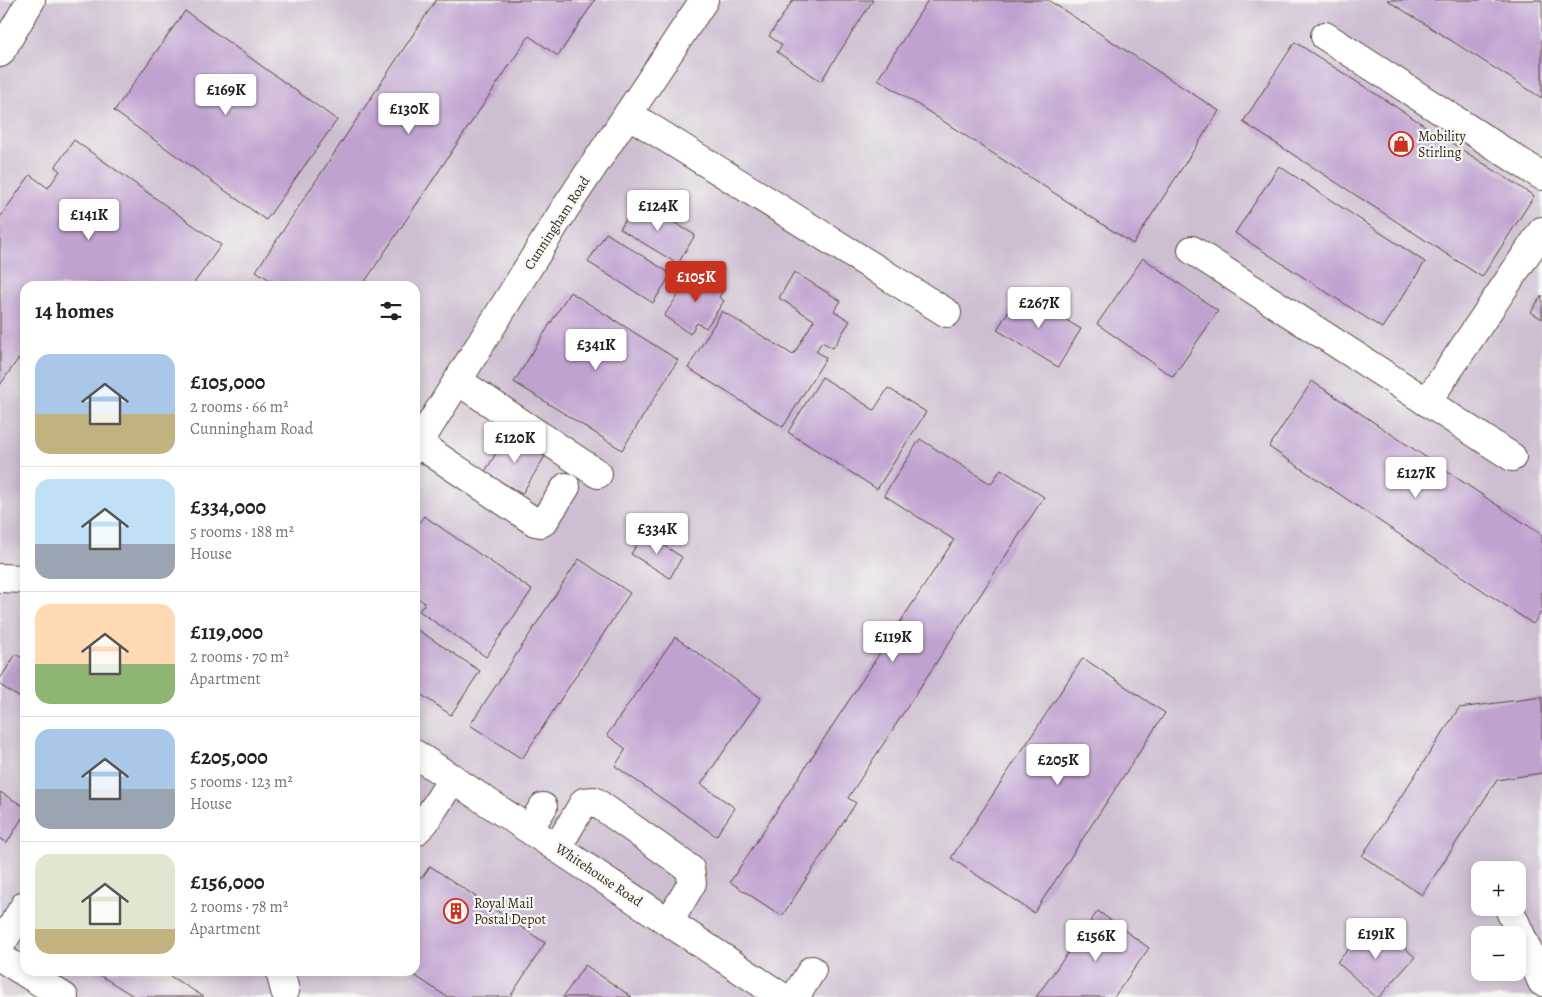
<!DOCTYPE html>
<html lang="en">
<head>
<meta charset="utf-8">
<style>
  :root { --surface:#fff; --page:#f2f2f2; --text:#222; --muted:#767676; --line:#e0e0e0; --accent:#c8321e }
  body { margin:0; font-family:Alegreya,serif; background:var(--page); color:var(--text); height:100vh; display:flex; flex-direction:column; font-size:19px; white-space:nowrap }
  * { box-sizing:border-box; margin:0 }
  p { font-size:16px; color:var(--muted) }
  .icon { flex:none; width:28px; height:28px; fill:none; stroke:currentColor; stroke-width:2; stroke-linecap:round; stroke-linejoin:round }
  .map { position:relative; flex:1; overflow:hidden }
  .panel { position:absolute; left:20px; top:281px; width:400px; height:695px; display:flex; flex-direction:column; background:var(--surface); border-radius:15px; box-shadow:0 2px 12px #0003 }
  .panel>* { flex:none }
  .fabs { position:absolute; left:1471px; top:861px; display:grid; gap:10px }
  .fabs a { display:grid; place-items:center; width:55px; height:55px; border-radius:10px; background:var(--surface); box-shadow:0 2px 12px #0003; font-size:25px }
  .price { position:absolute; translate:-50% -42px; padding:0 11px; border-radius:5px; background:#fff; color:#222; font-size:16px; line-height:32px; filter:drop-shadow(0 1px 2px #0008) }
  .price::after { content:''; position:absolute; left:50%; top:30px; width:15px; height:11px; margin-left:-8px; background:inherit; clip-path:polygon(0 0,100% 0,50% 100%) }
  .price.current { background:var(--accent); color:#fff }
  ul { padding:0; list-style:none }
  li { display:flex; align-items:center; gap:15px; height:125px; padding:0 15px }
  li+li { border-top:1px solid var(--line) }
  li span { display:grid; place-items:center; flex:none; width:140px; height:100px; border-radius:15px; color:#555 }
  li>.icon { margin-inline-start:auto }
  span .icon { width:60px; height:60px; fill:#fffc; stroke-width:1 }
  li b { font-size:21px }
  h2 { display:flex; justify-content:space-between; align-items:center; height:60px; padding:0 15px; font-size:21px }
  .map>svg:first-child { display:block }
  .industrial { fill:#cebed2; fill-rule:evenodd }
  .building { fill:#c0a2d0 }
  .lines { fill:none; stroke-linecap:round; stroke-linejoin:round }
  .minor-casing { stroke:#56473a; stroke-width:30 }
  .minor { stroke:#fff; stroke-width:28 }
  .labels { text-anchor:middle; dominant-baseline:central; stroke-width:4.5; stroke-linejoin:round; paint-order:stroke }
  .poi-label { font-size:14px; fill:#3b2a1e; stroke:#f6f6f2; text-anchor:start }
  .street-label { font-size:14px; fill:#3b2a1e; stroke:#f6f6f2 }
</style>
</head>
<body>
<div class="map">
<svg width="1542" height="997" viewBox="0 0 1542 997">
  <rect width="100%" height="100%" fill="#f6f6f2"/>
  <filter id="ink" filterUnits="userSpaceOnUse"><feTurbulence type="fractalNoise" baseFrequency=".02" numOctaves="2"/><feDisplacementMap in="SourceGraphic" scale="10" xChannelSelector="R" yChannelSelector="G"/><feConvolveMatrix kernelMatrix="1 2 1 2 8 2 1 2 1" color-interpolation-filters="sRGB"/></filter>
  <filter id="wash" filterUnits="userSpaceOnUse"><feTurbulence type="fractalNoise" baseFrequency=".0096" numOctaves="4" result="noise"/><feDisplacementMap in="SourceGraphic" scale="20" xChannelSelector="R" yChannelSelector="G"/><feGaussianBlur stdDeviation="1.12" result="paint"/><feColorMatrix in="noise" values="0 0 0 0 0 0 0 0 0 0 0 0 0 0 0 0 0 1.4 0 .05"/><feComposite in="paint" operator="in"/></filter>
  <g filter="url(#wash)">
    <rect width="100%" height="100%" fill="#f2ebdb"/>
    <path class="industrial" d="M0,0H1542V997H0ZM25,286H415V971H25ZM1480,870H1518V908H1480ZM1480,935H1518V972H1480Z"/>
    <g id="blocks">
      <g class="building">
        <polygon points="436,0 595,0 558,56 529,36 362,286 279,286 256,271"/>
        <polygon points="793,0 873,0 821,81 777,52 782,45 769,36"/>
        <polygon points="928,0 1048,0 1219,111 1133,244 878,79"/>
        <polygon points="1387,0 1542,0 1542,98"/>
        <polygon points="185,11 337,120 266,220 114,111"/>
        <polygon points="1295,42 1534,196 1482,277 1243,122"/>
        <polygon points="74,140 221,245 192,286 25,286 25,364 18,359 0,385 0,217 30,175 48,188 60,171 55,167"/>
        <polygon points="1279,166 1425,262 1382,328 1235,233"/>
        <polygon points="637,200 695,235 678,264 620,229"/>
        <polygon points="606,233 671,274 653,303 588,262"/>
        <polygon points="1143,258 1218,311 1173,377 1097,324"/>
        <polygon points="695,270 724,289 719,297 724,301 706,328 697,323 690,334 664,316"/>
        <polygon points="794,272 841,301 834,311 850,321 833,348 822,342 816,351 826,358 783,427 688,368 722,311 793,355 814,320 779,298"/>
        <polygon points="240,281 247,286 236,286"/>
        <polygon points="570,292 678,360 622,450 514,382"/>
        <polygon points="1020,292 1081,329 1058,367 997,330"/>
        <polygon points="1542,295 1542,319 1531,312"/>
        <polygon points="822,377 874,410 888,388 926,412 877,489 788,432"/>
        <polygon points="1312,381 1542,535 1542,611 1533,624 1269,447"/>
        <polygon points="508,433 545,456 522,494 485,472"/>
        <polygon points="920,439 991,484 1001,469 1044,497 848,798 856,803 782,916 730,882 954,540 884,495"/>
        <polygon points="424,516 532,590 486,657 419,611 425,603 415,596 415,528"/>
        <polygon points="644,533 682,557 670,578 631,554"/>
        <polygon points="579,559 630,593 522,759 470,725"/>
        <polygon points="415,628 480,671 451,715 416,691 421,683 415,678"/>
        <polygon points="675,637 761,698 701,784 735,808 716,836 615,766 626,749 607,735"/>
        <polygon points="16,654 25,660 25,701 0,685 0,679"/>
        <polygon points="1083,658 1165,713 1034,913 951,858"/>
        <polygon points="1542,697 1542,773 1497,780 1422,895 1362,856 1459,708"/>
        <polygon points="0,792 25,807 25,813 7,843 0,839"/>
        <polygon points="430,866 545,943 510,997 447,997 408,971 415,971 415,874 422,878"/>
        <polygon points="1098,911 1149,948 1114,997 1036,997"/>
        <polygon points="1374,921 1415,957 1379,997 1376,997 1337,962"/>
        <polygon points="585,965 632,997 563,997"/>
        <polygon points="93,971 162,971 204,997 135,997"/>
      </g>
    </g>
  </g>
  <g filter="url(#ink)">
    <use href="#blocks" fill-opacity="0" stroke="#56473a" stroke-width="1"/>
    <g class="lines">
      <defs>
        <g id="minor">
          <polyline points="1325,36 1542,176"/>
          <polyline points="0,53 31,0"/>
          <polyline points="628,114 947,313"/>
          <polyline points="1192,250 1512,457"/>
          <polyline points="458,381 598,474"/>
          <polyline points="1427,402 1542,231"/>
          <polyline points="419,444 535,522 541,523 544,521 566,487"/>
          <polyline points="415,449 564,210 704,0"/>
          <polyline points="0,578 25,579"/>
          <polyline points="415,754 782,997"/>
          <polyline points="529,829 543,807"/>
          <polyline points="415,832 425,822 453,778"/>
          <polyline points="557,848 584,802 594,801 690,869 692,883 669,922"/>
          <polyline points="1510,911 1542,982"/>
          <polyline points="0,946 25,905"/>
          <polyline points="0,957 64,997"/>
          <polyline points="283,971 281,975 285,991"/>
          <polyline points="795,997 812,970"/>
        </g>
      </defs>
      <use href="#minor" class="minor-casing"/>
      <use href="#minor" class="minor"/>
    </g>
  </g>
  <defs>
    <symbol id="shop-ring" viewBox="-11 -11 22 22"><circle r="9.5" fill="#f6f6f2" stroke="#c8321e" stroke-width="1.5"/><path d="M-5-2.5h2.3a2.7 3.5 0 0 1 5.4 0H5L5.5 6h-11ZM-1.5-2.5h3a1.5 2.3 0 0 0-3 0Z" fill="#c8321e"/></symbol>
    <symbol id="building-ring" viewBox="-11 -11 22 22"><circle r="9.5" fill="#f6f6f2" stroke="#c8321e" stroke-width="1.5"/><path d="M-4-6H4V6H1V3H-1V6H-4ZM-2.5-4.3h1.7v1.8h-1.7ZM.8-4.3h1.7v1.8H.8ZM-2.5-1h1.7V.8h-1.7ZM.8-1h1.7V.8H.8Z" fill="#c8321e"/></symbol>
  </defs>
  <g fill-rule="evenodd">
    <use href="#shop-ring" x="1387" y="130" width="28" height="28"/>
    <use href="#building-ring" x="442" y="897" width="28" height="28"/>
  </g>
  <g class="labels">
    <g class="poi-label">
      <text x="1418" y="136">Mobility<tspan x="1418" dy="16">Stirling</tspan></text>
      <text x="474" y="903">Royal Mail<tspan x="474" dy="16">Postal Depot</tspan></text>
    </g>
    <g class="street-label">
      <text transform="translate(557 223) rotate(-57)">Cunningham Road</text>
      <text transform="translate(599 875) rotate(34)">Whitehouse Road</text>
    </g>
  </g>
</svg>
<div class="fabs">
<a>+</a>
<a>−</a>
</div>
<b class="price" style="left:226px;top:116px">£169K</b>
<b class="price" style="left:409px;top:135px">£130K</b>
<b class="price" style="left:658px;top:232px">£124K</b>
<b class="price" style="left:89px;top:241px">£141K</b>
<b class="price current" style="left:696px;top:303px">£105K</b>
<b class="price" style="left:1039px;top:329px">£267K</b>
<b class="price" style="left:596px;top:371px">£341K</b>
<b class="price" style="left:515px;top:464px">£120K</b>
<b class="price" style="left:1416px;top:499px">£127K</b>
<b class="price" style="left:657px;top:555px">£334K</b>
<b class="price" style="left:893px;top:663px">£119K</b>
<b class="price" style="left:1058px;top:786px">£205K</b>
<b class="price" style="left:1376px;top:960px">£191K</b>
<b class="price" style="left:1096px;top:962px">£156K</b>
<section class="panel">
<h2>14 homes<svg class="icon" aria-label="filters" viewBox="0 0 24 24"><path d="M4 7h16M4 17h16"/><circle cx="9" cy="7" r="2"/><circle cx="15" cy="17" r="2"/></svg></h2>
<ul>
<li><span style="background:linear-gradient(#a9c7e8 60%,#c2b280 0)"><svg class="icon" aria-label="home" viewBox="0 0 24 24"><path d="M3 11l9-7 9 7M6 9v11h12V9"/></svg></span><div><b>£105,000</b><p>2 rooms · 66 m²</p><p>Cunningham Road</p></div></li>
<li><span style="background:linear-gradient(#bfe0f5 65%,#9aa5b1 0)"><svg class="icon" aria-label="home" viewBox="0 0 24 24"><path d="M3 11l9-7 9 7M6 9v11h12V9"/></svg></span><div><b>£334,000</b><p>5 rooms · 188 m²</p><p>House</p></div></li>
<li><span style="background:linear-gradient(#ffd9b3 60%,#8fb573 0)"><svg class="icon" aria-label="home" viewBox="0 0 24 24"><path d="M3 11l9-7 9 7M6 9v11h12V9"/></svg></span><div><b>£119,000</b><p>2 rooms · 70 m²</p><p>Apartment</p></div></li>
<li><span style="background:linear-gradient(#a9c7e8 60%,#9aa5b1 0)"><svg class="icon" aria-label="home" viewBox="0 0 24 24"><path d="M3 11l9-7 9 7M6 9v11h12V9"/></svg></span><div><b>£205,000</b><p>5 rooms · 123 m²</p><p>House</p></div></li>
<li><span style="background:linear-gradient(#dfe7d0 75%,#c2b280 0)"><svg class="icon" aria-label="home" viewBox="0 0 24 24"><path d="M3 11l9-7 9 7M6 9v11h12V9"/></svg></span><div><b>£156,000</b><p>2 rooms · 78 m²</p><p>Apartment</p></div></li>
</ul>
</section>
</div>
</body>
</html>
